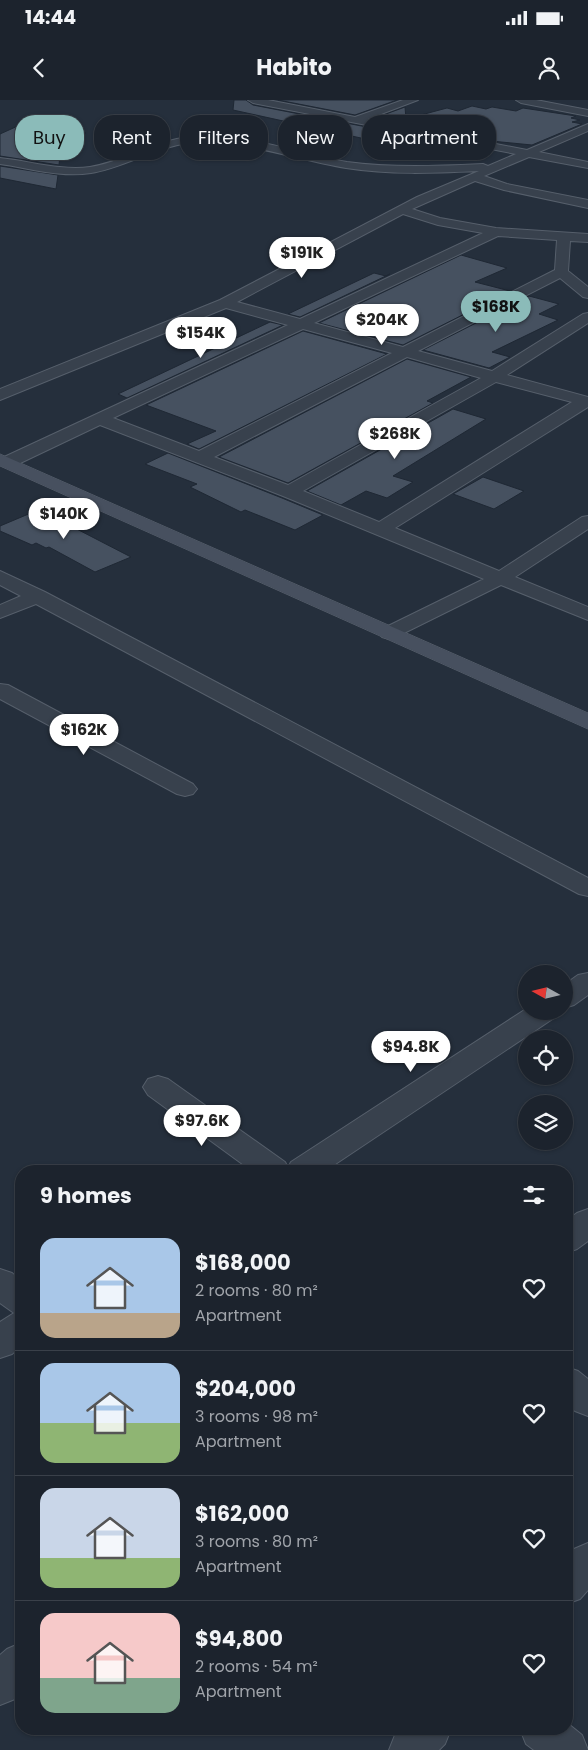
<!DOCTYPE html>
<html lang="en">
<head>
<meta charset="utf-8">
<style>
  :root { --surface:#1c232d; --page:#252b35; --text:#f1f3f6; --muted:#a0a4aa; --line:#3a4049; --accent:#8bbbb9 }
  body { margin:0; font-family:Poppins,sans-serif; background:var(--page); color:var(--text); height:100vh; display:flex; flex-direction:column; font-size:19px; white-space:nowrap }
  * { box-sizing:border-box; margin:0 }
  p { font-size:16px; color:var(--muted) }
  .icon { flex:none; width:28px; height:28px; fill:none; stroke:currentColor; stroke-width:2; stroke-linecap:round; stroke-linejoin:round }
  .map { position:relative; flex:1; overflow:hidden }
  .side { position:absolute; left:15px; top:1065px; width:558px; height:570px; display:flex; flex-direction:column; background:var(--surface); border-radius:20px; box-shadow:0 1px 4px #0004,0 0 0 1px var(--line) }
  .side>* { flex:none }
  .top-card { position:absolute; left:15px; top:15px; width:559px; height:45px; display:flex; gap:10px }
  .needle { width:32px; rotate:278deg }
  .tools { position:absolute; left:518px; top:865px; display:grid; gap:10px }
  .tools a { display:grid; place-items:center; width:55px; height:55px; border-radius:50%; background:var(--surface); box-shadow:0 1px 4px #0004,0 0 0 1px var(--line); font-size:25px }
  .price { position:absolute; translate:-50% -42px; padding:0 11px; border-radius:18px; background:#fff; color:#222; font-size:16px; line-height:32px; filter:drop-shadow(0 1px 2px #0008) }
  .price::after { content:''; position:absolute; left:50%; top:30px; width:15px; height:11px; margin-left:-8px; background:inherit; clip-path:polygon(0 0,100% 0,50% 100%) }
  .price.active { background:var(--accent); color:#111 }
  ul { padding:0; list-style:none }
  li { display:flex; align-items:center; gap:15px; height:125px; padding:0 25px }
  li+li { border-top:1px solid var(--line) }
  li span { display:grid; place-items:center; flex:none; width:140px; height:100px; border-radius:15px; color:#555 }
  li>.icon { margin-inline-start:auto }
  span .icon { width:60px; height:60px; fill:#fffc; stroke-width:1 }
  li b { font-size:21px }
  h2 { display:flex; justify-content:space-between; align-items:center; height:60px; padding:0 25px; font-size:21px }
  .tag { padding:0 18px; border-radius:20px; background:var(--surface); box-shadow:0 1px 4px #0004,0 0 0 1px var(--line); font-size:18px; line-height:45px }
  .tag.active { background:var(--accent); color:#111 }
  .status { display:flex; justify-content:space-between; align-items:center; height:35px; padding:0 25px; background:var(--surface); direction:ltr }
  .status svg { height:14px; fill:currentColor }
  header { display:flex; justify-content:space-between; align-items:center; height:65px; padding:0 25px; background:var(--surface); font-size:22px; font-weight:700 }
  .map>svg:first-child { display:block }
  .building { fill:#465160; stroke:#1f2834 }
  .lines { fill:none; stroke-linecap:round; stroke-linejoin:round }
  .street-casing { stroke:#565f6b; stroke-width:2 }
  .secondary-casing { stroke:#565f6b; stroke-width:1 }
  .street { fill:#38414d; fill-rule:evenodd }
  .secondary { fill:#47505f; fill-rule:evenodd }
</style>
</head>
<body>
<div class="status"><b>14:44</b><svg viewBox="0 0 49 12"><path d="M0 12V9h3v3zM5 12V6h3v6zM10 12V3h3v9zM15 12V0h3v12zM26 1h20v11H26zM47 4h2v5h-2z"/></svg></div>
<header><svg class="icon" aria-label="back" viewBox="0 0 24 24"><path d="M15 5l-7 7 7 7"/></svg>Habito<svg class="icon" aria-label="person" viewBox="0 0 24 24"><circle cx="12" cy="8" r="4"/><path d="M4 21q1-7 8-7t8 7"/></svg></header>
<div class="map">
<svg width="588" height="1650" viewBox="0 0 588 1650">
  <rect width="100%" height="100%" fill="#252f3c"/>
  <g class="building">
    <polygon points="234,0 246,0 253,5 434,40 421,45 381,36 370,40 233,10"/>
    <polygon points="278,0 397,0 355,15"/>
    <polygon points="472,6 486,9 492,7 516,11 523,8 576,16 571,18 580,20 572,22 582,24 532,45 491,41 375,18 405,7 406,19 447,8 458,11"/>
    <polygon points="20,25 86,33 61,45 59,65 0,56 0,34"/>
    <polygon points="0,66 58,75 56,89 0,78"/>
    <polygon points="461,155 507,168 475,182 510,191 403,245 319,223"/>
    <polygon points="374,173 386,176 390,174 300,217 288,214"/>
    <polygon points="529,196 559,204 539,214 558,220 492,252 510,257 489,268 423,250"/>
    <polygon points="270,222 283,225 127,298 118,294"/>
    <polygon points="303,231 387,254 199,349 187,344 216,331 146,305"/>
    <polygon points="407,259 471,277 427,301 433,303 288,383 219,357"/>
    <polygon points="453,309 486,319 393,376 413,382 387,398 366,391 341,405 307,391"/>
    <polygon points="168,353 282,398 323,415 295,430 245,410 241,412 190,387 197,384 145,364"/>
    <polygon points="483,377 524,391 494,409 453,394"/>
    <polygon points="38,410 69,425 131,457 95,472 49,447 46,448 36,443 32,445 0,431 0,426"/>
  </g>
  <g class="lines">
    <defs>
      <g id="street">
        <path d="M248,0H268L355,17L403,0H418L368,19L527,50L588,24V31L539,52L588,62V68L529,57L484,76L507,84L588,100V108L504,90L475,81L412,109L440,118L496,128L588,134V142L570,141L568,171L588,187V198L583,197L560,178L418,251L492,271L583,214L588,213V223L507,275L588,297V307L395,428L499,471L582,417L588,416V429L515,477L588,507V520L501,485L396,537L389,539L382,537L379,533L382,529L484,479L283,396L100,325L14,366L8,367L2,366L0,363L2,358L288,225L226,208L0,300V289L220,200L417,97L479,71C434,73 390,75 346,68C297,60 250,42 200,42C161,43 128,67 91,73C61,78 29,68 0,64V58C29,61 61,71 90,67C128,61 160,37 199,36C249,34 298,54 347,62C392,68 438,66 483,64L488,66L516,54L253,3ZM403,114L438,125L483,133L300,219L237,202ZM498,136L557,140L555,170L403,247L314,223ZM303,229L392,253L199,351L113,318ZM407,257L481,278L288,385L214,357ZM496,282L572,302L379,422L303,391Z"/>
        <polygon points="516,0 536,0 588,10 588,16 521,3"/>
        <polygon points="0,471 45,492 588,778 588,796 579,794 36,504 0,518 0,505 21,496 0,485"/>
        <polygon points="0,584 8,585 193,684 197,689 193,694 185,696 177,694 0,599"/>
        <polygon points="588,873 588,895 574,905 564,908 564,885 578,875"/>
        <polygon points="526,909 526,911 558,911 554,918 325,1071 252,1071 148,995 143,987 148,979 158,976 168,979 285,1062 288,1068 291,1062"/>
        <polygon points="588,1109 588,1141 577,1149 566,1153 566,1121 577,1113"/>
        <polygon points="0,1169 12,1173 21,1181 21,1246 12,1254 0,1258 0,1222 14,1213 0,1203"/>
        <polygon points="566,1267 578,1271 588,1279 588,1316 575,1311 566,1304"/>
        <polygon points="588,1443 588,1490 580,1499 566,1504 566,1457 574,1449"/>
        <polygon points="21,1543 21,1592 15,1599 0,1605 0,1555 7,1549"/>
        <polygon points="566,1622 582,1635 588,1650 534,1650 526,1644 520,1629 566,1629"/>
        <polygon points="401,1629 451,1629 445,1644 439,1650 389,1650 395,1635"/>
      </g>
      <polygon id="secondary" points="0,354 588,613 588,629 0,366"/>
    </defs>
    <use href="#street" class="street-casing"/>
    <use href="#secondary" class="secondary-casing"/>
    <use href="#street" class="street"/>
    <use href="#secondary" class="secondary"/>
  </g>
</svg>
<div class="tools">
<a><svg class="needle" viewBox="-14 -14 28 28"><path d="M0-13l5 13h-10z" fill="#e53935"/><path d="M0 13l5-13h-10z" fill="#a0a4aa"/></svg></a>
<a><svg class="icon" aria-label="locate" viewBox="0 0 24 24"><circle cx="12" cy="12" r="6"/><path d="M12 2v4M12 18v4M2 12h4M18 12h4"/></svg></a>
<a><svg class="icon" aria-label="layers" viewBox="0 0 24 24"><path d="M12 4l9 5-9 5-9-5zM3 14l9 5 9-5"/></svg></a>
</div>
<b class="price" style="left:302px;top:179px">$191K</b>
<b class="price active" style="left:496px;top:233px">$168K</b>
<b class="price" style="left:382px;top:246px">$204K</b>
<b class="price" style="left:201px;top:259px">$154K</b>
<b class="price" style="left:395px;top:360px">$268K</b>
<b class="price" style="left:64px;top:440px">$140K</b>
<b class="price" style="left:84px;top:656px">$162K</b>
<b class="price" style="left:411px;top:973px">$94.8K</b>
<b class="price" style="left:202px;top:1047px">$97.6K</b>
<div class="top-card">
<a class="tag active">Buy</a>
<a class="tag">Rent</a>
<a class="tag">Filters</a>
<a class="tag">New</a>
<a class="tag">Apartment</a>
</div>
<section class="side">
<h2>9 homes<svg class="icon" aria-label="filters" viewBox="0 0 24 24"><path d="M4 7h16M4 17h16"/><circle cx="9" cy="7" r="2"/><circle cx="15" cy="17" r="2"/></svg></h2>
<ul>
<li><span style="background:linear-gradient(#a9c7e8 75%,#b9a48a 0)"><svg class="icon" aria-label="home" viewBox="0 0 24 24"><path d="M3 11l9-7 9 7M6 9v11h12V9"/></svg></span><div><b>$168,000</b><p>2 rooms · 80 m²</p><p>Apartment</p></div><svg class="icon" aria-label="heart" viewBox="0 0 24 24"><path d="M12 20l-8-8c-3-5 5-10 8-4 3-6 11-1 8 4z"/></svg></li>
<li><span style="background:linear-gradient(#a9c7e8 60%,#8fb573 0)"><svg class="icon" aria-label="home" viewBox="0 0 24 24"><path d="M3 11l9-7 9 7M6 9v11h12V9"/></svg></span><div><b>$204,000</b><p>3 rooms · 98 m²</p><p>Apartment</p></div><svg class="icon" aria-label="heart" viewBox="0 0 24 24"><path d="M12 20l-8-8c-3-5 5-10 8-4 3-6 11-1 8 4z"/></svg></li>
<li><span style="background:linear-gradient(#c9d6e8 70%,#8fb573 0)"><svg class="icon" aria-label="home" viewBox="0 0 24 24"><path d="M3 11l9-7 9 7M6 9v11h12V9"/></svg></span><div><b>$162,000</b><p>3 rooms · 80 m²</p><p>Apartment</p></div><svg class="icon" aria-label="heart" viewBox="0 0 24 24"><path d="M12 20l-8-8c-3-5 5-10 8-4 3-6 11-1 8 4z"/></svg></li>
<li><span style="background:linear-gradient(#f6c9c9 65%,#7fa58c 0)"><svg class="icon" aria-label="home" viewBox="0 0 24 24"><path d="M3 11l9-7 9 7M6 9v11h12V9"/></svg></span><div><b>$94,800</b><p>2 rooms · 54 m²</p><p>Apartment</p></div><svg class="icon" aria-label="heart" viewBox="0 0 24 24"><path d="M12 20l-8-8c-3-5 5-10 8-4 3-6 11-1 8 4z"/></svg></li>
</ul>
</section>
</div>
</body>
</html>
